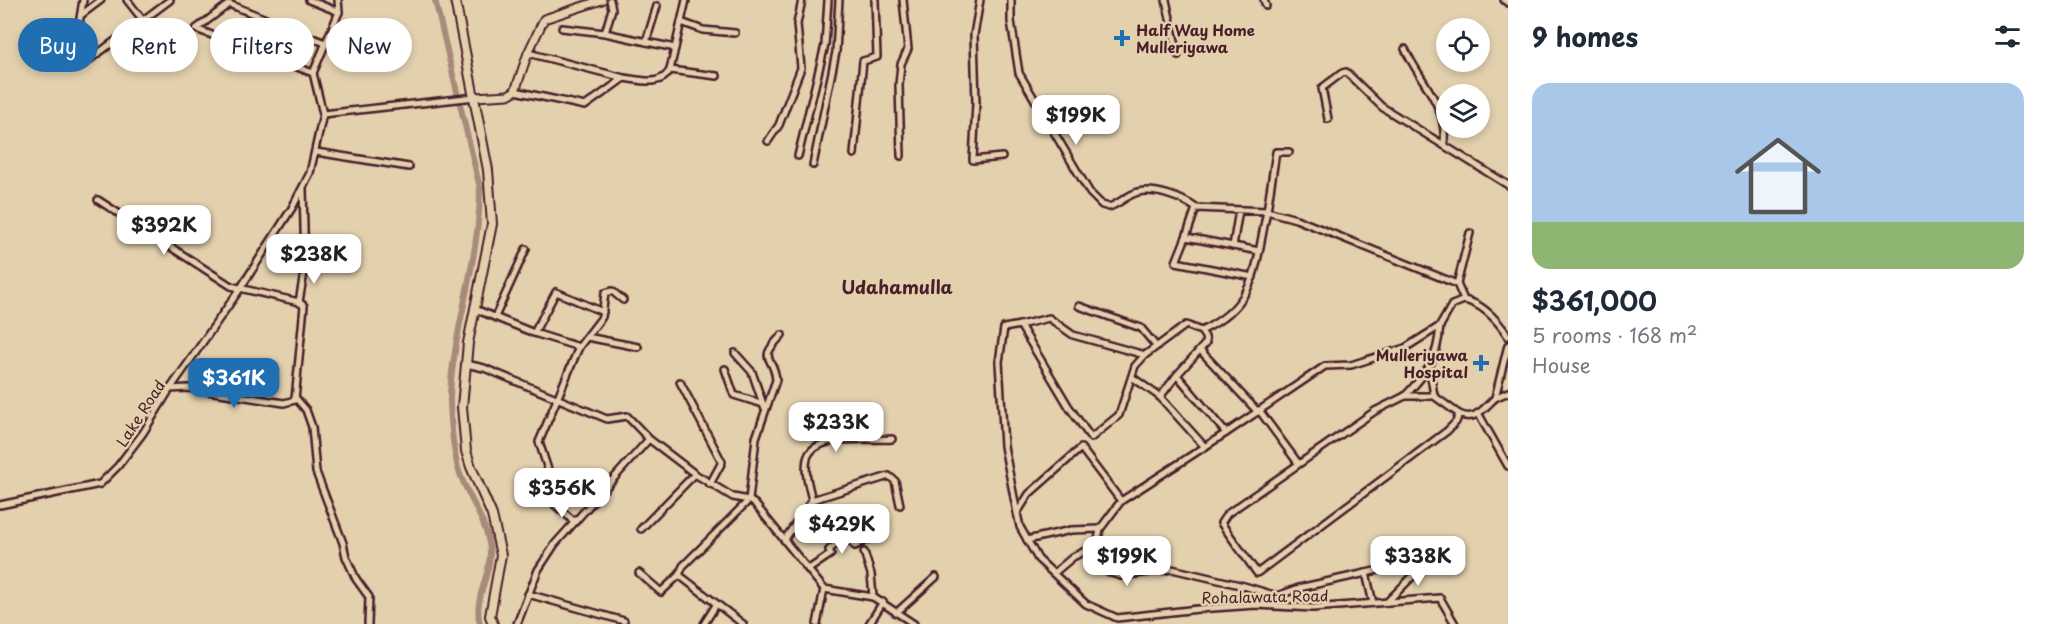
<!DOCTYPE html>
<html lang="en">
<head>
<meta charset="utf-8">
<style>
  :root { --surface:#fff; --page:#f6f6f7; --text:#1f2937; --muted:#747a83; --line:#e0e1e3; --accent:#1f6fb2 }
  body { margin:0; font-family:"Playpen Sans",sans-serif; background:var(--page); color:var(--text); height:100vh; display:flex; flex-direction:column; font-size:22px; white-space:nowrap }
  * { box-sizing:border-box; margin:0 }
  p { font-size:20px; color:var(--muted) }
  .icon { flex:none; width:33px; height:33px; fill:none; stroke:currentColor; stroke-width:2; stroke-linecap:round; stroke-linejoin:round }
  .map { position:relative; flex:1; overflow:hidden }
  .side { display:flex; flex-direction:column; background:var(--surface); width:540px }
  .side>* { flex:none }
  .top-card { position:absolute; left:18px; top:18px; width:570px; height:54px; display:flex; gap:12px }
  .controls { position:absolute; left:1436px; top:18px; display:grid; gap:12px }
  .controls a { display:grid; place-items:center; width:54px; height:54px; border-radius:50%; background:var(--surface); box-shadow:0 3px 9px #0003; font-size:30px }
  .price { position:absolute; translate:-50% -51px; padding:0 14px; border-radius:12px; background:#fff; color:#222; font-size:20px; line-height:39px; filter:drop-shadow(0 2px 3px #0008) }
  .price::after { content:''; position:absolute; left:50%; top:36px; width:18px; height:14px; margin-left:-9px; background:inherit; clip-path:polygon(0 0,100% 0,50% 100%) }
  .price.on { background:var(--accent); color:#fff }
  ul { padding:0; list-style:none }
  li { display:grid; align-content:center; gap:12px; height:318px; padding:0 24px }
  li+li { border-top:2px solid var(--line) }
  li span { display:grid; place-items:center; height:186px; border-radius:18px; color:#555 }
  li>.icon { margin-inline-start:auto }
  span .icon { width:108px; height:108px; fill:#fffc; stroke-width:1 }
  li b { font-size:26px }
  h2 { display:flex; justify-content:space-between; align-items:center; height:72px; padding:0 24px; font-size:26px }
  .pill { padding:0 21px; border-radius:27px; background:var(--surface); box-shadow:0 3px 9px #0003; font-size:21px; line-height:54px }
  .pill.on { background:var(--accent); color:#fff }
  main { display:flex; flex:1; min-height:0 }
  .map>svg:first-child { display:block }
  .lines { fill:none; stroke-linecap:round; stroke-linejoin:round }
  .canal { stroke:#a78b7a; stroke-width:6 }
  .minor-casing { stroke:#4a1f2b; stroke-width:10 }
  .tertiary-casing { stroke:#4a1f2b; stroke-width:11 }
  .secondary-casing { stroke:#4a1f2b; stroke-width:12 }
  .minor { stroke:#e3d1ae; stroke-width:5 }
  .tertiary { stroke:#e3d1ae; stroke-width:7 }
  .secondary { stroke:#e3d1ae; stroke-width:8 }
  .poi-dot { fill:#1f6fb2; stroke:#e3d1ae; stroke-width:2 }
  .labels { text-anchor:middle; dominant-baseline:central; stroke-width:5; stroke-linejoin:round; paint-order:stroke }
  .poi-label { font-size:15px; font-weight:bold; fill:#4a1f2b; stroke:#e3d1ae; text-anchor:start }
  .street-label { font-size:15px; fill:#4a1f2b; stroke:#e3d1ae }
  .quarter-label { font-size:18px; font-weight:bold; fill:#4a1f2b; stroke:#e3d1ae }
</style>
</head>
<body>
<main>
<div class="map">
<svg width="1508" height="624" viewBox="0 0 1508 624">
  <rect width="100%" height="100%" fill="#e3d1ae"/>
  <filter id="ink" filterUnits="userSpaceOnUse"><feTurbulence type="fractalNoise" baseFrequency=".0167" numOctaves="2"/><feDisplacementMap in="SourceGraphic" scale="12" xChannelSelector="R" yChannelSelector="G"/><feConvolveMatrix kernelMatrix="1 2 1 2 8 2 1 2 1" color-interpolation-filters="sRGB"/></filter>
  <g filter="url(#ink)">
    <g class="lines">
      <path class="canal" d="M435,0L480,188C480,242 465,293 456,345C453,365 449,385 450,404C451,424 453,448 458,468C466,496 489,522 490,553C490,577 473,600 480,624"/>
      <defs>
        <g id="minor">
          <polyline points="83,0 72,66 75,68 81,66 170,0"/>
          <polyline points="127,0 142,19"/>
          <polyline points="338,0 339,12"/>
          <polyline points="980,0 974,35 976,103 973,160 1002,157"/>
          <path d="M1011,0V21L1019,73L1090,193L1102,205L1109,207C1119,204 1127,195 1138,192C1156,188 1182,198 1196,208"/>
          <polyline points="1166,0 1178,55"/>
          <polyline points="1264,0 1266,6"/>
          <polyline points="1504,0 1508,3"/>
          <polyline points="81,15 101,0"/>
          <polyline points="681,22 703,30 735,33"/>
          <polyline points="562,28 605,33 675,48"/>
          <polyline points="605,33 612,9 610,0"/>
          <polyline points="646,42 657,6"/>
          <path d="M1405,49C1420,82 1448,105 1444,145"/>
          <polyline points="528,53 624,78"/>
          <polyline points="670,70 717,76"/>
          <polyline points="313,73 196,29 229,4 325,43"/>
          <path d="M515,91L585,106L624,78C640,80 661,87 670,70L686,0"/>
          <polyline points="323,114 475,97"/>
          <polyline points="1328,119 1322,88 1342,73 1346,72 1382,107 1508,185"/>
          <polyline points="768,141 779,125 801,68 797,24 802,0"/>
          <polyline points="316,152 409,167"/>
          <polyline points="1289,152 1276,152 1267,211 1296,219 1457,284"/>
          <polyline points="854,154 863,61 877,57 875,0"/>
          <polyline points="798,156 825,45 828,0"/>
          <polyline points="901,156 899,85 901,64 908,49 903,0"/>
          <polyline points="813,165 836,52 839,0"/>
          <polyline points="98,200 231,286 299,302 305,267 303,188"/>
          <path d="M1470,233L1457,284L1464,300C1484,304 1498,321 1508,336"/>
          <polyline points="1186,237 1176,262 1253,277"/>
          <polyline points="1233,246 1259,251"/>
          <polyline points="1079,306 1141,328 1156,346"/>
          <polyline points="475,309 534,333 579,347 539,442 557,497 555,505 575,522"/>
          <polyline points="495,317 526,249"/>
          <polyline points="1020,325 1049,318 1073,335 1145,355"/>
          <polyline points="1201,331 1205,337 1206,343 1177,375 1226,433 1325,366 1351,365 1405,348 1440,326 1452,305 1464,300"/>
          <polyline points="534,333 556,292 603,312"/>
          <polyline points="587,337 638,347"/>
          <polyline points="1508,345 1495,398 1508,392"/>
          <polyline points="579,347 602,317 605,293 612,291 623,300"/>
          <polyline points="1201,351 1258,412"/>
          <polyline points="735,353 752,372 764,407"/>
          <polyline points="466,364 484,368 607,419 627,416 649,439 695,474 733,497 749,500 755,504 824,589 873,597 914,624"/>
          <polyline points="725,369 734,395 763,404"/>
          <polyline points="1430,370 1434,396 1459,414 1456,422 1447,431 1257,573 1221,523 1227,514 1375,411 1405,396 1434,396"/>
          <polyline points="1132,377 1160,397 1205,447"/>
          <polyline points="680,382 722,462 710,484"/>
          <polyline points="170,389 188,388 284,403 295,400 304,306 299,302"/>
          <path d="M1405,396C1429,370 1437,361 1440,326"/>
          <polyline points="295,397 306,410 312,427 316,472 343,543 346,557 356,579 369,597 368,624"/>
          <polyline points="1160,397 1177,375"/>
          <polyline points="1259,410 1298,463"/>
          <polyline points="1478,413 1508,466"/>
          <path d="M1459,414C1475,422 1483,409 1495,398"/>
          <polyline points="1226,433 1121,501 1100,529 1097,545 1098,558 1105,569 1111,573 1121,576 1172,569 1244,586 1277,596 1299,588 1366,573 1373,603"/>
          <path d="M812,500C809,487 804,472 807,459C813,432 873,441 892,439"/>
          <polyline points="1121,501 1081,448 1029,494 1017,513 1020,527 1038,559 1086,604 1117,618 1198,609 1256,605 1313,608 1440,598 1455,624"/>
          <polyline points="0,505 100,484 118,466 143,433 170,389 240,289 292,208 310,173 323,114 313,73 339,12 309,0"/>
          <path d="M1017,513L1004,446L999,362L1004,328L1020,325L1069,407L1091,438L1119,415L1135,366L1145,355L1186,325L1201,331C1258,304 1255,266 1267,211L1196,208L1186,237L1233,246L1239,210"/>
          <polyline points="641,529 695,474"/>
          <polyline points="785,539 812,500 889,476 895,481 900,505"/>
          <polyline points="1027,540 1071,530 1100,529"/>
          <polyline points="864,552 871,574 873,597"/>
          <polyline points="809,569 831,554 829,550 846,536 855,546 868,539"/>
          <polyline points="639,573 661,592 679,575"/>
          <polyline points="1054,573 1073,557 1097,545"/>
          <polyline points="1366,573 1432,557 1452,558"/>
          <polyline points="528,594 624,621"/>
          <polyline points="1387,602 1431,558"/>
          <polyline points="896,613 936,577"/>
          <polyline points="517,624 538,570 555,544 649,439"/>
          <polyline points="704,624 716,605"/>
          <path d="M743,624L679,575L683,566L749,500L756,438L776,380C774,354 756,362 782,335"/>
          <polyline points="817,624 824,589"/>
          <polyline points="869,624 883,602"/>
        </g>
        <polyline id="tertiary" points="475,97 508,95 515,91 528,53 544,19 602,0"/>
        <polyline id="secondary" points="455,0 488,170 492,224 468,343 462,407 466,451 471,467 492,515 501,555 490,616 493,624"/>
      </defs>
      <use href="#minor" class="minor-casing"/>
      <use href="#tertiary" class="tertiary-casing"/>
      <use href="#secondary" class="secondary-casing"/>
      <use href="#minor" class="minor"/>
      <use href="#tertiary" class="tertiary"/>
      <use href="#secondary" class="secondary"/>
    </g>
  </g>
  <g class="poi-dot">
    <path d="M1119 29h6v6h6v6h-6v6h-6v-6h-6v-6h6z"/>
    <path d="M1478 354h6v6h6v6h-6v6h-6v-6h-6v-6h6z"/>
  </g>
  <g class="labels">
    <g class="poi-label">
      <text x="1136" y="29">Half Way Home<tspan x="1136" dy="17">Mulleriyawa</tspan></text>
      <text x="1468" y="354" text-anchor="end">Mulleriyawa<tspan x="1468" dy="17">Hospital</tspan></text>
    </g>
    <g class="street-label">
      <text transform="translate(140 413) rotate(-57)">Lake Road</text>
      <text transform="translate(1265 596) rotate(-1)">Rohalawata Road</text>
    </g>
    <g class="quarter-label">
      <text x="897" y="286">Udahamulla</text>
    </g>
  </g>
</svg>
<div class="controls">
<a><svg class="icon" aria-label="locate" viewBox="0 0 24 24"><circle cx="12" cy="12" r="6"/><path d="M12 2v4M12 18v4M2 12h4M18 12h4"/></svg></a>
<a><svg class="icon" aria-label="layers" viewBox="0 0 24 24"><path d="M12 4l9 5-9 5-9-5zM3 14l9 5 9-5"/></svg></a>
</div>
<b class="price" style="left:1076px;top:146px">$199K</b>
<b class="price" style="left:164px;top:256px">$392K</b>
<b class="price" style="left:314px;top:285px">$238K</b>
<b class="price on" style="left:234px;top:409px">$361K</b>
<b class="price" style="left:836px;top:453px">$233K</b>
<b class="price" style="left:562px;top:519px">$356K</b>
<b class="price" style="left:842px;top:555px">$429K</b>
<b class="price" style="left:1127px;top:587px">$199K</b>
<b class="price" style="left:1418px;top:587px">$338K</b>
<div class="top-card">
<a class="pill on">Buy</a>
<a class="pill">Rent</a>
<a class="pill">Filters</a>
<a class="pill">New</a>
</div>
</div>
<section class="side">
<h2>9 homes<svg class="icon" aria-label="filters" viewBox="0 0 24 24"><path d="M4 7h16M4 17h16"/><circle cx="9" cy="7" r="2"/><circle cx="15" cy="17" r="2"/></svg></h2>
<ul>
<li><span style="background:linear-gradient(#a9c7e8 75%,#8fb573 0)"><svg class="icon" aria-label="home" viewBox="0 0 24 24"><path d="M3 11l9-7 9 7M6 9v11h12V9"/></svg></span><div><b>$361,000</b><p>5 rooms · 168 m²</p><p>House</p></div></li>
</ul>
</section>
</main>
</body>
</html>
